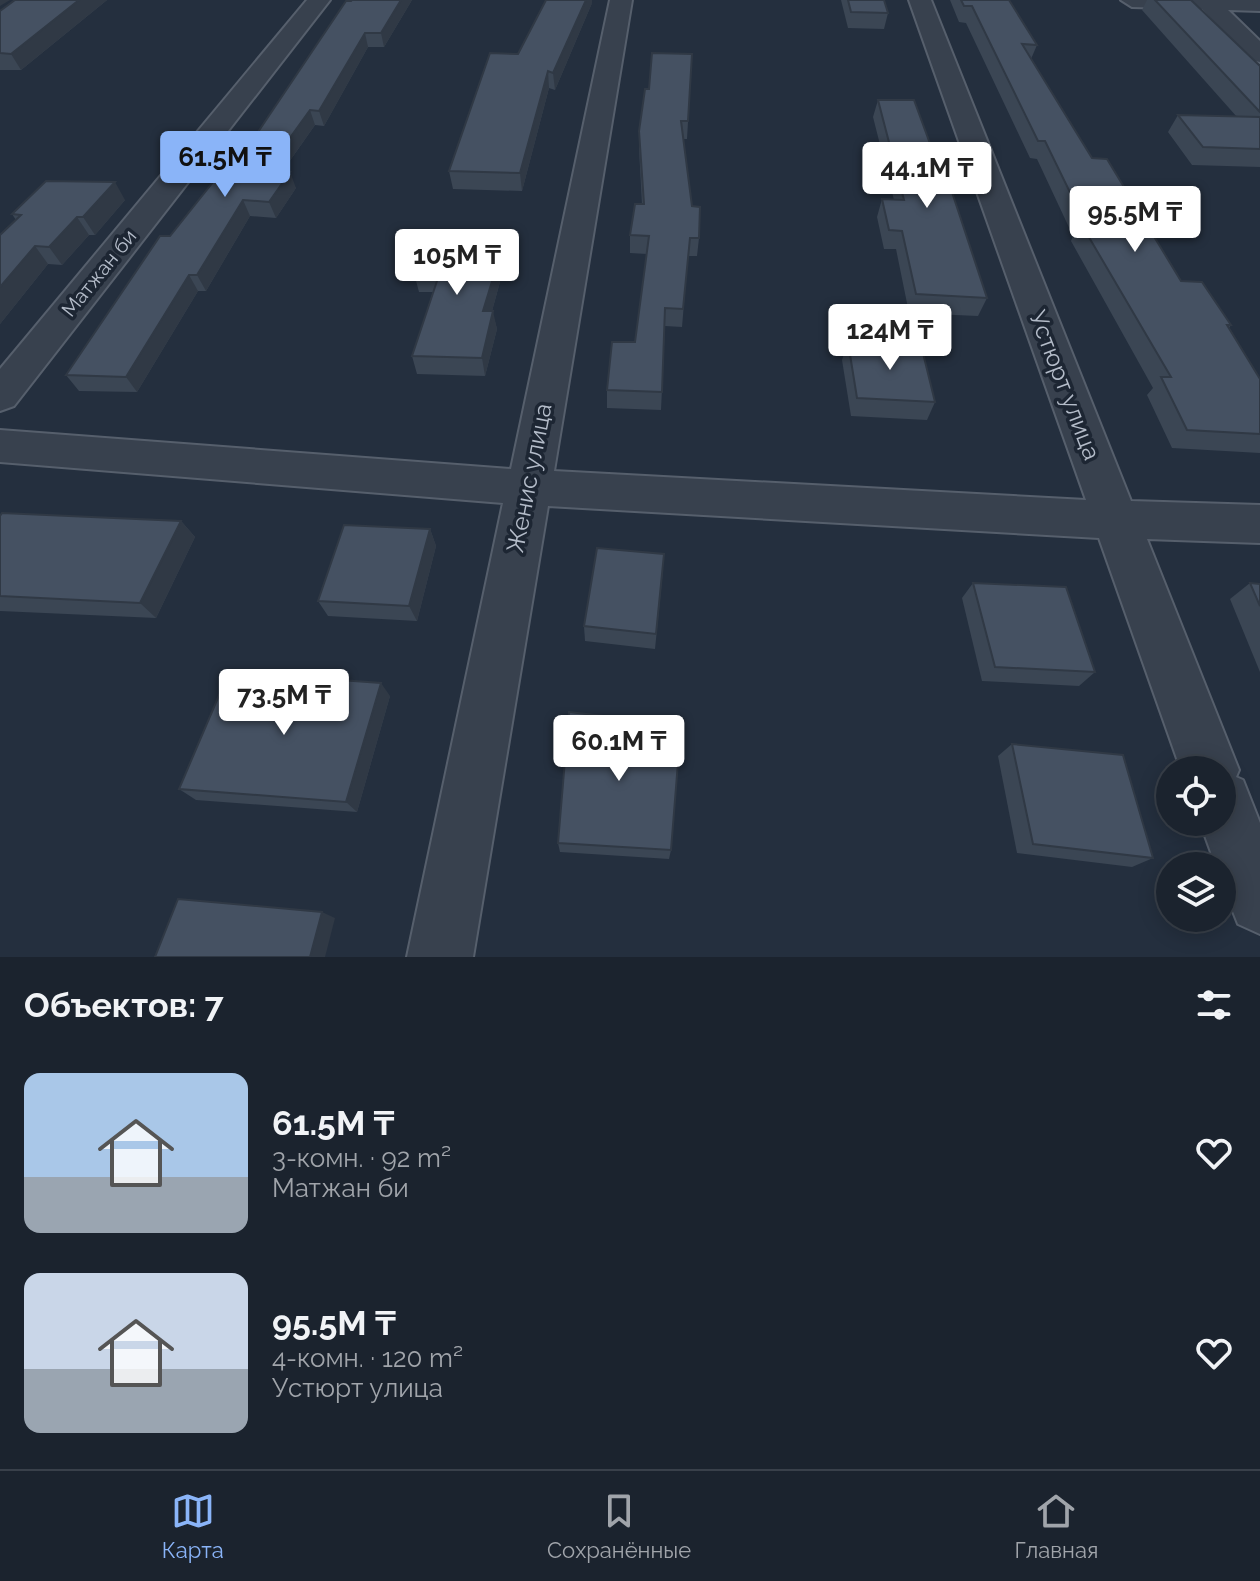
<!DOCTYPE html>
<html lang="ru">
<head>
<meta charset="utf-8">
<style>
  :root { --surface:#1b232e; --page:#282f3a; --text:#f1f3f6; --muted:#a0a4aa; --line:#39404a; --accent:#8ab4f8 }
  body { margin:0; font-family:Raleway,sans-serif; background:var(--page); color:var(--text); height:100vh; display:flex; flex-direction:column; font-size:30px; white-space:nowrap }
  * { box-sizing:border-box; margin:0 }
  p { font-size:26px; color:var(--muted) }
  .icon { flex:none; width:44px; height:44px; fill:none; stroke:currentColor; stroke-width:2; stroke-linecap:round; stroke-linejoin:round }
  .map { position:relative; height:957px; overflow:hidden }
  .drawer { display:flex; flex-direction:column; background:var(--surface); flex:1 }
  .drawer>* { flex:none }
  .controls { position:absolute; left:1156px; top:756px; display:grid; gap:16px }
  .controls a { display:grid; place-items:center; width:80px; height:80px; border-radius:50%; background:var(--surface); box-shadow:0 4px 20px #0003,0 0 0 2px var(--line); font-size:40px }
  .price { position:absolute; translate:-50% -68px; padding:0 18px; border-radius:8px; background:#fff; color:#222; font-size:26px; line-height:52px; filter:drop-shadow(0 2px 4px #0008) }
  .price::after { content:''; position:absolute; left:50%; top:48px; width:24px; height:18px; margin-left:-12px; background:inherit; clip-path:polygon(0 0,100% 0,50% 100%) }
  .price.selected { background:var(--accent); color:#111 }
  ul { padding:0; list-style:none }
  li { display:flex; align-items:center; gap:24px; height:200px; padding:0 24px }
  li span { display:grid; place-items:center; flex:none; width:224px; height:160px; border-radius:16px; color:#555 }
  li>.icon { margin-inline-start:auto }
  span .icon { width:96px; height:96px; fill:#fffc; stroke-width:1 }
  li b { font-size:34px }
  h2 { display:flex; justify-content:space-between; align-items:center; height:96px; padding:0 24px; font-size:34px }
  .tabs { display:flex; justify-content:space-around; align-items:center; height:112px; border-top:2px solid var(--line); background:var(--surface); font-size:22px; color:var(--muted) }
  .tabs a { display:grid; justify-items:center; gap:4px }
  .tabs .selected { color:var(--accent) }
  .map>svg:first-child { display:block }
  .lines { fill:none; stroke-linecap:round; stroke-linejoin:round }
  .minor-casing { stroke:#565f6c; stroke-width:4 }
  .minor { fill:#38414e; fill-rule:evenodd }
  .wall { fill:#3b4654 }
  .shaded-wall { fill:#303945 }
  .building { fill:#455162; stroke:#303945; stroke-width:2 }
  .labels { text-anchor:middle; dominant-baseline:central; stroke-width:7; stroke-linejoin:round; paint-order:stroke }
  .far-street-label { font-size:20px; fill:#b4bcc9; stroke:#1d2633 }
  .street-label { font-size:24px; fill:#b4bcc9; stroke:#1d2633 }
</style>
</head>
<body>
<div class="map">
<svg width="1260" height="957" viewBox="0 0 1260 957">
  <rect width="100%" height="100%" fill="#242f3e"/>
  <g class="lines">
    <defs>
      <g id="minor">
        <polygon points="307,0 330,0 14,406 0,411 0,369"/>
        <polygon points="610,0 632,0 554,471 1086,500 909,0 931,0 1131,501 1260,505 1260,543 1147,539 1239,770 1236,777 1243,780 1260,823 1260,934 1238,924 1222,884 1222,866 1216,866 1200,822 1222,822 1222,770 1181,770 1099,538 548,506 473,957 407,957 503,503 0,462 0,430 511,469"/>
        <polygon points="1121,0 1260,0 1260,11 1228,10 1260,41 1260,62 1251,60 1202,9 1132,7"/>
      </g>
    </defs>
    <use href="#minor" class="minor-casing"/>
    <use href="#minor" class="minor"/>
  </g>
  <g class="wall">
    <polygon points="15,0 107,0 21,70 0,70 0,11"/>
    <polygon points="412,0 384,47 368,47 324,126 315,125 282,172 296,188 276,218 250,216 206,291 198,291 137,392 79,391 66,375 170,236 258,132 351,1"/>
    <polygon points="841,0 884,0 888,13 884,29 848,28"/>
    <polygon points="950,0 1009,0 1037,45 1031,59 1092,158 1181,281 1231,325 1229,328 1260,379 1260,453 1172,448 1147,395 1153,388 1071,241 1073,236 1037,159 1030,158 966,23 959,22"/>
    <polygon points="1147,0 1191,0 1260,66 1260,167 1192,165 1168,132 1178,115 1237,117 1142,10"/>
    <polygon points="592,3 555,90 549,88 522,191 453,189 449,171 518,54"/>
    <polygon points="692,54 687,139 683,139 692,206 699,238 697,256 688,256 682,327 665,326 661,410 607,408 607,390 635,342 647,254 630,253 630,235 642,204 639,149 639,131"/>
    <polygon points="878,100 987,298 978,316 909,313 896,249 884,249 877,217 882,199 894,200 873,117"/>
    <polygon points="125,200 95,235 89,235 62,265 48,264 0,324 0,235 16,220 12,214"/>
    <polygon points="504,242 506,260 492,311 497,329 485,376 417,374 412,356 433,292 419,292 414,273"/>
    <polygon points="848,342 935,402 927,420 851,416 842,360"/>
    <polygon points="0,516 181,521 195,537 156,618 0,611"/>
    <polygon points="430,529 436,546 417,621 328,616 318,601"/>
    <polygon points="663,570 655,649 585,641 584,626"/>
    <polygon points="973,583 1095,672 1079,686 982,681 962,598"/>
    <polygon points="1250,583 1260,584 1260,672 1230,599"/>
    <polygon points="390,696 357,812 196,800 179,789"/>
    <polygon points="1012,744 1153,858 1132,867 1017,853 998,756"/>
    <polygon points="558,843 671,850 669,859 560,852"/>
  </g>
  <g class="shaded-wall">
    <polygon points="0,0 10,0 0,6"/>
    <polygon points="79,0 107,0 21,70 11,54"/>
    <polygon points="401,0 412,0 384,47 381,33"/>
    <polygon points="586,0 592,0 592,3 555,90 553,73"/>
    <polygon points="365,33 368,47 324,126 319,111"/>
    <polygon points="548,71 549,88 522,191 520,173"/>
    <polygon points="310,110 315,125 272,186 266,171"/>
    <polygon points="290,172 296,188 276,218 269,202"/>
    <polygon points="115,182 125,200 95,235 83,217"/>
    <polygon points="243,200 250,216 206,291 197,275"/>
    <polygon points="77,217 89,235 62,265 49,247"/>
    <polygon points="504,242 506,260 487,329 483,311"/>
    <polygon points="35,246 48,264 0,324 0,287"/>
    <polygon points="189,275 198,291 137,392 126,377"/>
    <polygon points="493,311 497,329 485,376 482,358"/>
    <polygon points="181,521 195,537 156,618 140,603"/>
    <polygon points="430,529 436,546 417,621 409,606"/>
    <polygon points="381,683 390,696 357,812 346,802"/>
    <polygon points="322,912 335,918 325,957 310,957"/>
  </g>
  <g class="building">
    <polygon points="15,0 79,0 11,54 0,53 0,11"/>
    <polygon points="352,0 401,0 381,33 365,33 319,111 310,110 266,171 290,172 269,202 243,200 197,275 189,275 126,377 66,375 160,236 170,236 253,132 258,132 346,1 351,1"/>
    <polygon points="546,0 586,0 553,73 548,71 520,173 449,171 490,53 518,54"/>
    <polygon points="848,0 884,0 888,13 851,12"/>
    <polygon points="961,0 1009,0 1037,45 1022,44 1092,158 1107,159 1181,281 1202,282 1231,325 1227,325 1260,379 1260,434 1187,430 1161,377 1171,377 1080,222 1085,223 1045,141 1038,141 972,6 964,6"/>
    <polygon points="1155,0 1191,0 1260,66 1260,112"/>
    <polygon points="652,53 692,54 688,121 681,121 692,206 700,207 699,238 690,238 683,309 665,308 662,392 607,390 612,342 635,342 649,236 630,235 635,204 644,204 639,131 645,89 649,89"/>
    <polygon points="878,100 914,100 932,149 935,149 947,177 987,298 916,294 902,231 889,230 882,199 904,200"/>
    <polygon points="1178,115 1260,117 1260,149 1203,147"/>
    <polygon points="46,181 115,182 83,217 77,217 49,247 35,246 0,287 0,235 21,215 12,214"/>
    <polygon points="428,239 504,242 483,311 493,311 482,358 412,356 439,275 414,273"/>
    <polygon points="848,342 921,345 935,402 857,398"/>
    <polygon points="2,513 181,521 140,603 0,596 0,516"/>
    <polygon points="344,525 430,529 409,606 318,601"/>
    <polygon points="597,548 664,554 656,634 584,626"/>
    <polygon points="973,583 1066,587 1095,672 995,667"/>
    <polygon points="1250,583 1260,584 1260,606"/>
    <polygon points="229,672 381,683 346,802 179,789"/>
    <polygon points="569,712 681,725 671,850 558,843"/>
    <polygon points="1012,744 1123,755 1153,858 1033,844"/>
    <polygon points="178,899 322,912 310,957 155,957"/>
  </g>
  <g class="labels">
    <g class="far-street-label">
      <text transform="translate(99 273) rotate(-51)">Матжан би</text>
    </g>
    <g class="street-label">
      <text transform="translate(1065 385) rotate(69)">Устюрт улица</text>
      <text transform="translate(529 478) rotate(-79)">Женис улица</text>
    </g>
  </g>
</svg>
<div class="controls">
<a><svg class="icon" aria-label="locate" viewBox="0 0 24 24"><circle cx="12" cy="12" r="6"/><path d="M12 2v4M12 18v4M2 12h4M18 12h4"/></svg></a>
<a><svg class="icon" aria-label="layers" viewBox="0 0 24 24"><path d="M12 4l9 5-9 5-9-5zM3 14l9 5 9-5"/></svg></a>
</div>
<b class="price selected" style="left:225px;top:199px">61.5M ₸</b>
<b class="price" style="left:927px;top:210px">44.1M ₸</b>
<b class="price" style="left:1135px;top:254px">95.5M ₸</b>
<b class="price" style="left:457px;top:297px">105M ₸</b>
<b class="price" style="left:890px;top:372px">124M ₸</b>
<b class="price" style="left:284px;top:737px">73.5M ₸</b>
<b class="price" style="left:619px;top:783px">60.1M ₸</b>
</div>
<section class="drawer">
<h2>Объектов: 7<svg class="icon" aria-label="filters" viewBox="0 0 24 24"><path d="M4 7h16M4 17h16"/><circle cx="9" cy="7" r="2"/><circle cx="15" cy="17" r="2"/></svg></h2>
<ul>
<li><span style="background:linear-gradient(#a9c7e8 65%,#9aa5b1 0)"><svg class="icon" aria-label="home" viewBox="0 0 24 24"><path d="M3 11l9-7 9 7M6 9v11h12V9"/></svg></span><div><b>61.5M ₸</b><p>3-комн. · 92 m²</p><p>Матжан би</p></div><svg class="icon" aria-label="heart" viewBox="0 0 24 24"><path d="M12 20l-8-8c-3-5 5-10 8-4 3-6 11-1 8 4z"/></svg></li>
<li><span style="background:linear-gradient(#c9d6e8 60%,#9aa5b1 0)"><svg class="icon" aria-label="home" viewBox="0 0 24 24"><path d="M3 11l9-7 9 7M6 9v11h12V9"/></svg></span><div><b>95.5M ₸</b><p>4-комн. · 120 m²</p><p>Устюрт улица</p></div><svg class="icon" aria-label="heart" viewBox="0 0 24 24"><path d="M12 20l-8-8c-3-5 5-10 8-4 3-6 11-1 8 4z"/></svg></li>
</ul>
</section>
<nav class="tabs">
<a class="selected"><svg class="icon" aria-label="map" viewBox="0 0 24 24"><path d="M3 6l6-2 6 2 6-2v14l-6 2-6-2-6 2zM9 4v14M15 6v14"/></svg>Карта</a>
<a><svg class="icon" aria-label="saved" viewBox="0 0 24 24"><path d="M7 4h10v16l-5-4-5 4z"/></svg>Сохранённые</a>
<a><svg class="icon" aria-label="home" viewBox="0 0 24 24"><path d="M3 11l9-7 9 7M6 9v11h12V9"/></svg>Главная</a>
</nav>
</body>
</html>
